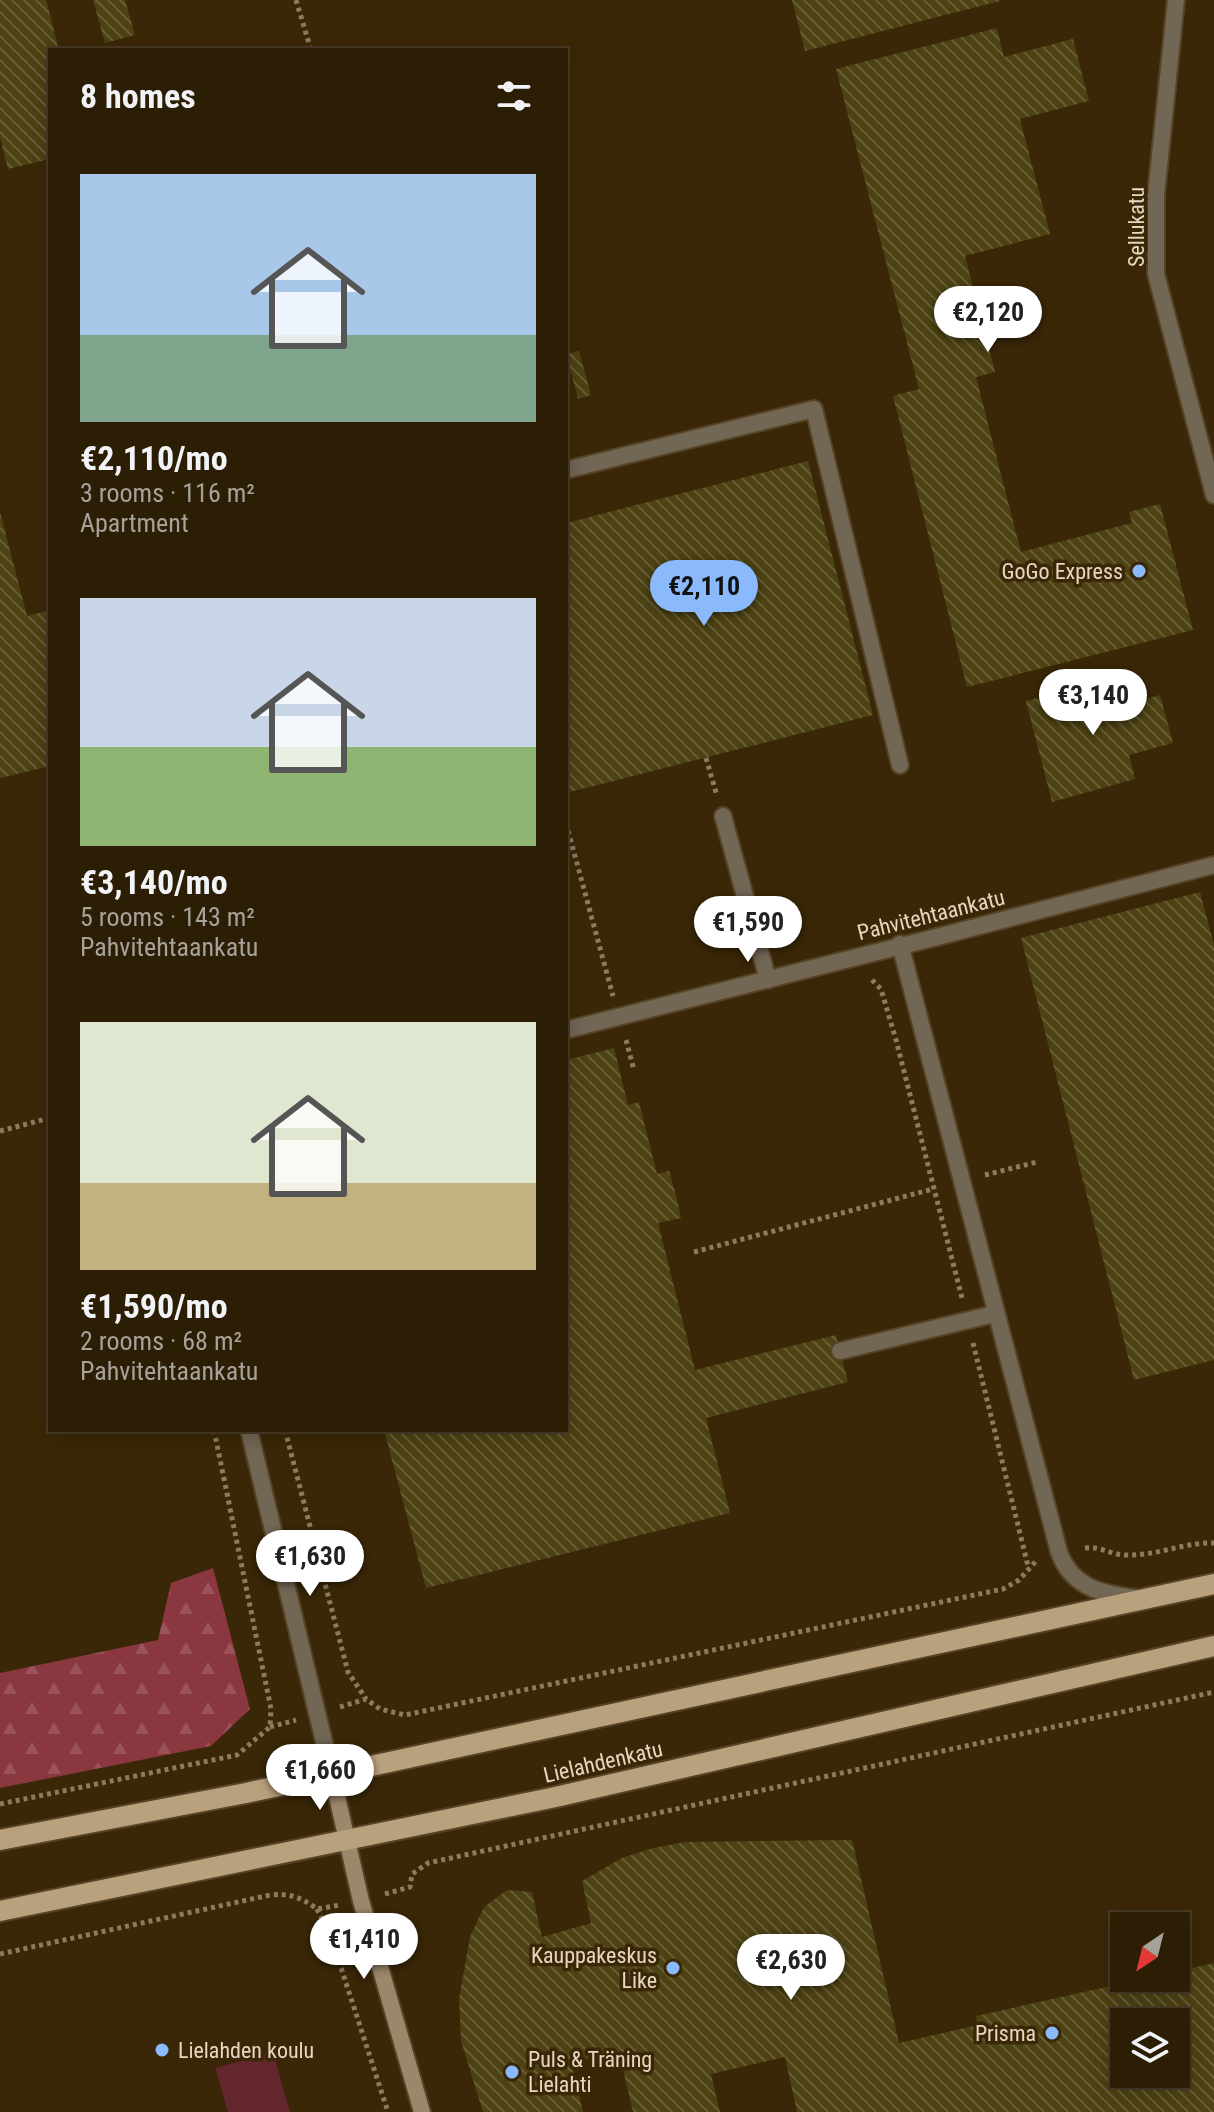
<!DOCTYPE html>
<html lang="en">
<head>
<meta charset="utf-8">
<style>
  :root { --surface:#2c1d05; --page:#382a13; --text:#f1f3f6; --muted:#a6a29a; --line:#483b27; --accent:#8abafc }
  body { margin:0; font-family:"Roboto Condensed",sans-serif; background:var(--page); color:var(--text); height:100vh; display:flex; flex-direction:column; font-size:30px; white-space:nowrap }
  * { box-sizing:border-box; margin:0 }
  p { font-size:26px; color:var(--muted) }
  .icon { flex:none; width:44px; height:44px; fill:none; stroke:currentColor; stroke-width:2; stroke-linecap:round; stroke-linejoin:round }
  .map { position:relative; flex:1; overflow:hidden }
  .panel { position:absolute; left:48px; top:48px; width:520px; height:1384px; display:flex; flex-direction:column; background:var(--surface); border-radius:0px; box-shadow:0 4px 20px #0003,0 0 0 2px var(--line) }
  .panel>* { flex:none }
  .needle { width:52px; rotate:215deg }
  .fabs { position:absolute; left:1110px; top:1912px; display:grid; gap:16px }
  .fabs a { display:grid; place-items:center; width:80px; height:80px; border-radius:0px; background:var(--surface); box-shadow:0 4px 20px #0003,0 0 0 2px var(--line); font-size:40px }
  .price { position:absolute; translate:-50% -68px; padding:0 18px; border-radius:28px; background:#fff; color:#222; font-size:26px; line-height:52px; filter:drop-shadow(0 2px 4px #0008) }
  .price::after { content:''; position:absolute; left:50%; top:48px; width:24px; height:18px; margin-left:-12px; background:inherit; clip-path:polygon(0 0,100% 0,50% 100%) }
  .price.current { background:var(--accent); color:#111 }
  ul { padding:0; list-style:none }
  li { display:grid; align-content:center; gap:16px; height:424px; padding:0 32px }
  li span { display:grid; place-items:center; height:248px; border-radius:0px; color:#555 }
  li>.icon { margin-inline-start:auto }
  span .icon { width:144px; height:144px; fill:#fffc; stroke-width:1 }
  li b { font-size:34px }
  h2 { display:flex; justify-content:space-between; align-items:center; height:96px; padding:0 32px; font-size:34px }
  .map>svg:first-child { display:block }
  .forest { fill:url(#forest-firs) }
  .park { fill:#63272d }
  .building { fill:url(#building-back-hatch); fill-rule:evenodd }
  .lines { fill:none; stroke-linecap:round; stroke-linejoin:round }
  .service-casing { stroke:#564325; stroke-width:20 }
  .minor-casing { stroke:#564325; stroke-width:20 }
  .secondary-casing { stroke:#564325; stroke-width:20 }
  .primary-casing { stroke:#564325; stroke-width:24 }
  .path { stroke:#8c7b60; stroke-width:5; stroke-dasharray:4 4; stroke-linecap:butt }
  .service { stroke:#726655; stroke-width:16 }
  .minor { stroke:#726655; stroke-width:16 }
  .secondary { stroke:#9b876c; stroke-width:16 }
  .primary { stroke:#baa17e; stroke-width:20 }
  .poi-dot { fill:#8abafc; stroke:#3a2707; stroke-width:3 }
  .labels { text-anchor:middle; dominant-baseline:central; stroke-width:7; stroke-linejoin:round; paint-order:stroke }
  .street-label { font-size:22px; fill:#e6d7c2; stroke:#3a2707 }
  .poi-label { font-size:22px; fill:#e6d7c2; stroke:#3a2707; text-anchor:end }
</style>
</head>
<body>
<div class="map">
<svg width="1214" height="2112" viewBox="0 0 1214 2112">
  <defs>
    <pattern id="forest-firs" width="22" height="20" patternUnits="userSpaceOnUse" patternTransform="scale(2)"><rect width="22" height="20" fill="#8a3740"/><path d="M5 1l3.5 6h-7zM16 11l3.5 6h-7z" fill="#9a535a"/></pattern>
    <pattern id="building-back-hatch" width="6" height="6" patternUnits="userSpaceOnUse" patternTransform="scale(2)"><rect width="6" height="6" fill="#4d4213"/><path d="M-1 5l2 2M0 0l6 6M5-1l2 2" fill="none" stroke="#675d34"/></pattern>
  </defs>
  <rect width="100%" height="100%" fill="#3a2707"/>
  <polygon class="forest" points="213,1568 250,1709 211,1746 0,1788 0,1673 158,1640 171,1583"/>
  <polygon class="park" points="273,2052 290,2112 228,2112 215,2068"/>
  <g class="building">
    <polygon points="0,0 46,0 59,50 50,50 50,159 8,169 0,137"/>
    <polygon points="93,0 125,0 135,35 105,43"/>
    <polygon points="792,0 1000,0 1000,1 805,51"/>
    <polygon points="997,28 1004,57 1073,39 1089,101 1020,119 1050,234 965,256 995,372 976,377 1021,552 1132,523 1129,512 1160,504 1193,630 967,687 893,396 919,389 836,69"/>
    <polygon points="579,351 591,395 578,399 566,354"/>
    <polygon points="808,461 873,715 566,793 566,523"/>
    <polygon points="0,512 27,616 50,610 50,766 0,778"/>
    <polygon points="1108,679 1115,707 1160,695 1173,743 1129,755 1135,779 1052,802 1026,701"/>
    <polygon points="1200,892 1214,945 1214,1360 1134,1380 1021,938"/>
    <polygon points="614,1048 628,1105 639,1102 657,1174 669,1171 676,1195 681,1218 658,1223 695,1370 836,1335 848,1382 706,1418 730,1513 426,1588 384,1430 566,1430 566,1060"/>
    <path d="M852,1840L899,2043L978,2025L976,2016L1147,1978H1176V1972L1214,1963V2112H797L785,2057L711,2074L720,2112H633L619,2052L572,2063L583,2112H483L461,2041L459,1999L470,1937L484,1907L507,1890L532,1892L542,1937L591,1923L582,1881L622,1858L653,1848L686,1842ZM1124,2022H1176V2074H1124Z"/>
  </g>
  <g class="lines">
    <defs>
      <g id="service">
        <polyline points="566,470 814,409 900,765"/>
        <polyline points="723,816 768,980"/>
        <polyline points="937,937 1214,865"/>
        <path d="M900,944L1059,1552C1072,1588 1102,1594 1136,1598"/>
        <polyline points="840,1351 994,1314"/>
      </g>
      <g id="minor">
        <polyline points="1176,0 1156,195 1156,274 1214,495"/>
        <polyline points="566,1030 937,937"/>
        <polyline points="249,1430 332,1775"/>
      </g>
      <polyline id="secondary" points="332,1775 361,1901 422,2112"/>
      <g id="primary">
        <polyline points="0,1840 246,1793 1214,1584"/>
        <polyline points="0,1911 551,1798 1214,1646"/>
      </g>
    </defs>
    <use href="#service" class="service-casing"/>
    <use href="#minor" class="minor-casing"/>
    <use href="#secondary" class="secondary-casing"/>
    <use href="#primary" class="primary-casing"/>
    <g class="path">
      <polyline points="296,0 311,50"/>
      <polyline points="706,758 717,796"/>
      <polyline points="566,823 613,996"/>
      <polyline points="872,980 881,989 896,1040 962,1298"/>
      <polyline points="626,1040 634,1070"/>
      <polyline points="0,1131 50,1118"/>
      <polyline points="985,1175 1037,1162"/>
      <polyline points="694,1252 933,1189"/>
      <polyline points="973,1343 1028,1566"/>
      <polyline points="285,1430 348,1672 366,1699"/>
      <path d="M1085,1548C1101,1546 1111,1555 1127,1555C1156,1556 1185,1542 1214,1543"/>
      <polyline points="340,1707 366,1699 380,1709 405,1715 1003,1589 1019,1580 1037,1560"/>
      <polyline points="270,1727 296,1720"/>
      <polyline points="0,1804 237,1755 270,1727 271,1709 214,1430"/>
      <polyline points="385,1894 410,1887 412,1874 428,1863 1214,1692"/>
      <polyline points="317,1909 332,1940 388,2112"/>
      <path d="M0,1954L270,1895C289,1893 301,1897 317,1909L340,1905"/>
    </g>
    <use href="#service" class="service"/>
    <use href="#minor" class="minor"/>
    <use href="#secondary" class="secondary"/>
    <use href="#primary" class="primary"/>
  </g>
  <g class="poi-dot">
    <circle cx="1139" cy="571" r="8"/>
    <circle cx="673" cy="1968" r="8"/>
    <circle cx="1052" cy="2033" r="8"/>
    <circle cx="162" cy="2050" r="8"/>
    <circle cx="512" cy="2072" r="8"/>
  </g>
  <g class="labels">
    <g class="street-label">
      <text transform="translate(1136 227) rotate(-90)">Sellukatu</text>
      <text transform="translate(931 915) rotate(-14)">Pahvitehtaankatu</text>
      <text transform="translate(603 1762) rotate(-13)">Lielahdenkatu</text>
    </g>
    <g class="poi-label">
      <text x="1123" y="571">GoGo Express</text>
      <text x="657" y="1955">Kauppakeskus<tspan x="657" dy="25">Like</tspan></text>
      <text x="1036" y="2033">Prisma</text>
      <text x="178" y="2050" text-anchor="start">Lielahden koulu</text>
      <text x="528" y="2059" text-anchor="start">Puls &amp; Träning<tspan x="528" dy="25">Lielahti</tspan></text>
    </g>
  </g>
</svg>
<div class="fabs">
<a><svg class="needle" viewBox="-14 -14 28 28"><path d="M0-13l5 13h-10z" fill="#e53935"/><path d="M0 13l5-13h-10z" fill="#a6a29a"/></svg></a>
<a><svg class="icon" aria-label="layers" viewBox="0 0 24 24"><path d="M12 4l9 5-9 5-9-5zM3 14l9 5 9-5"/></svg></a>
</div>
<b class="price" style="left:988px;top:354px">€2,120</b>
<b class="price current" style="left:704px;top:628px">€2,110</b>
<b class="price" style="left:1093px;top:737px">€3,140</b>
<b class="price" style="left:748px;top:964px">€1,590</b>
<b class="price" style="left:310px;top:1598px">€1,630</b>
<b class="price" style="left:320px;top:1812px">€1,660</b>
<b class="price" style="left:364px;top:1981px">€1,410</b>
<b class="price" style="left:791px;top:2002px">€2,630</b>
<section class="panel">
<h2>8 homes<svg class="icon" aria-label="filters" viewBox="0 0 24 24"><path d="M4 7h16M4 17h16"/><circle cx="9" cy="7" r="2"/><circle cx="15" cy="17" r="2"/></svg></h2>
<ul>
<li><span style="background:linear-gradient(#a9c7e8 65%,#7fa58c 0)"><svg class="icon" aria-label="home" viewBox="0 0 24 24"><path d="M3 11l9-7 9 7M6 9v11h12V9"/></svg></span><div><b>€2,110/mo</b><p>3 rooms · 116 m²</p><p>Apartment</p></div></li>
<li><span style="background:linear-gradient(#c9d6e8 60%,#8fb573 0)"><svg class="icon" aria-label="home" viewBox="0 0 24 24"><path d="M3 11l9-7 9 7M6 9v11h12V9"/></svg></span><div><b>€3,140/mo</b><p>5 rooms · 143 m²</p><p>Pahvitehtaankatu</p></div></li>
<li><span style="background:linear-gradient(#dfe7d0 65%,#c2b280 0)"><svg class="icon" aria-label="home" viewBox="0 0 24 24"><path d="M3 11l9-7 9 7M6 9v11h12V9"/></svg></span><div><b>€1,590/mo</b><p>2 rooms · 68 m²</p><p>Pahvitehtaankatu</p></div></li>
</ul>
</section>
</div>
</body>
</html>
